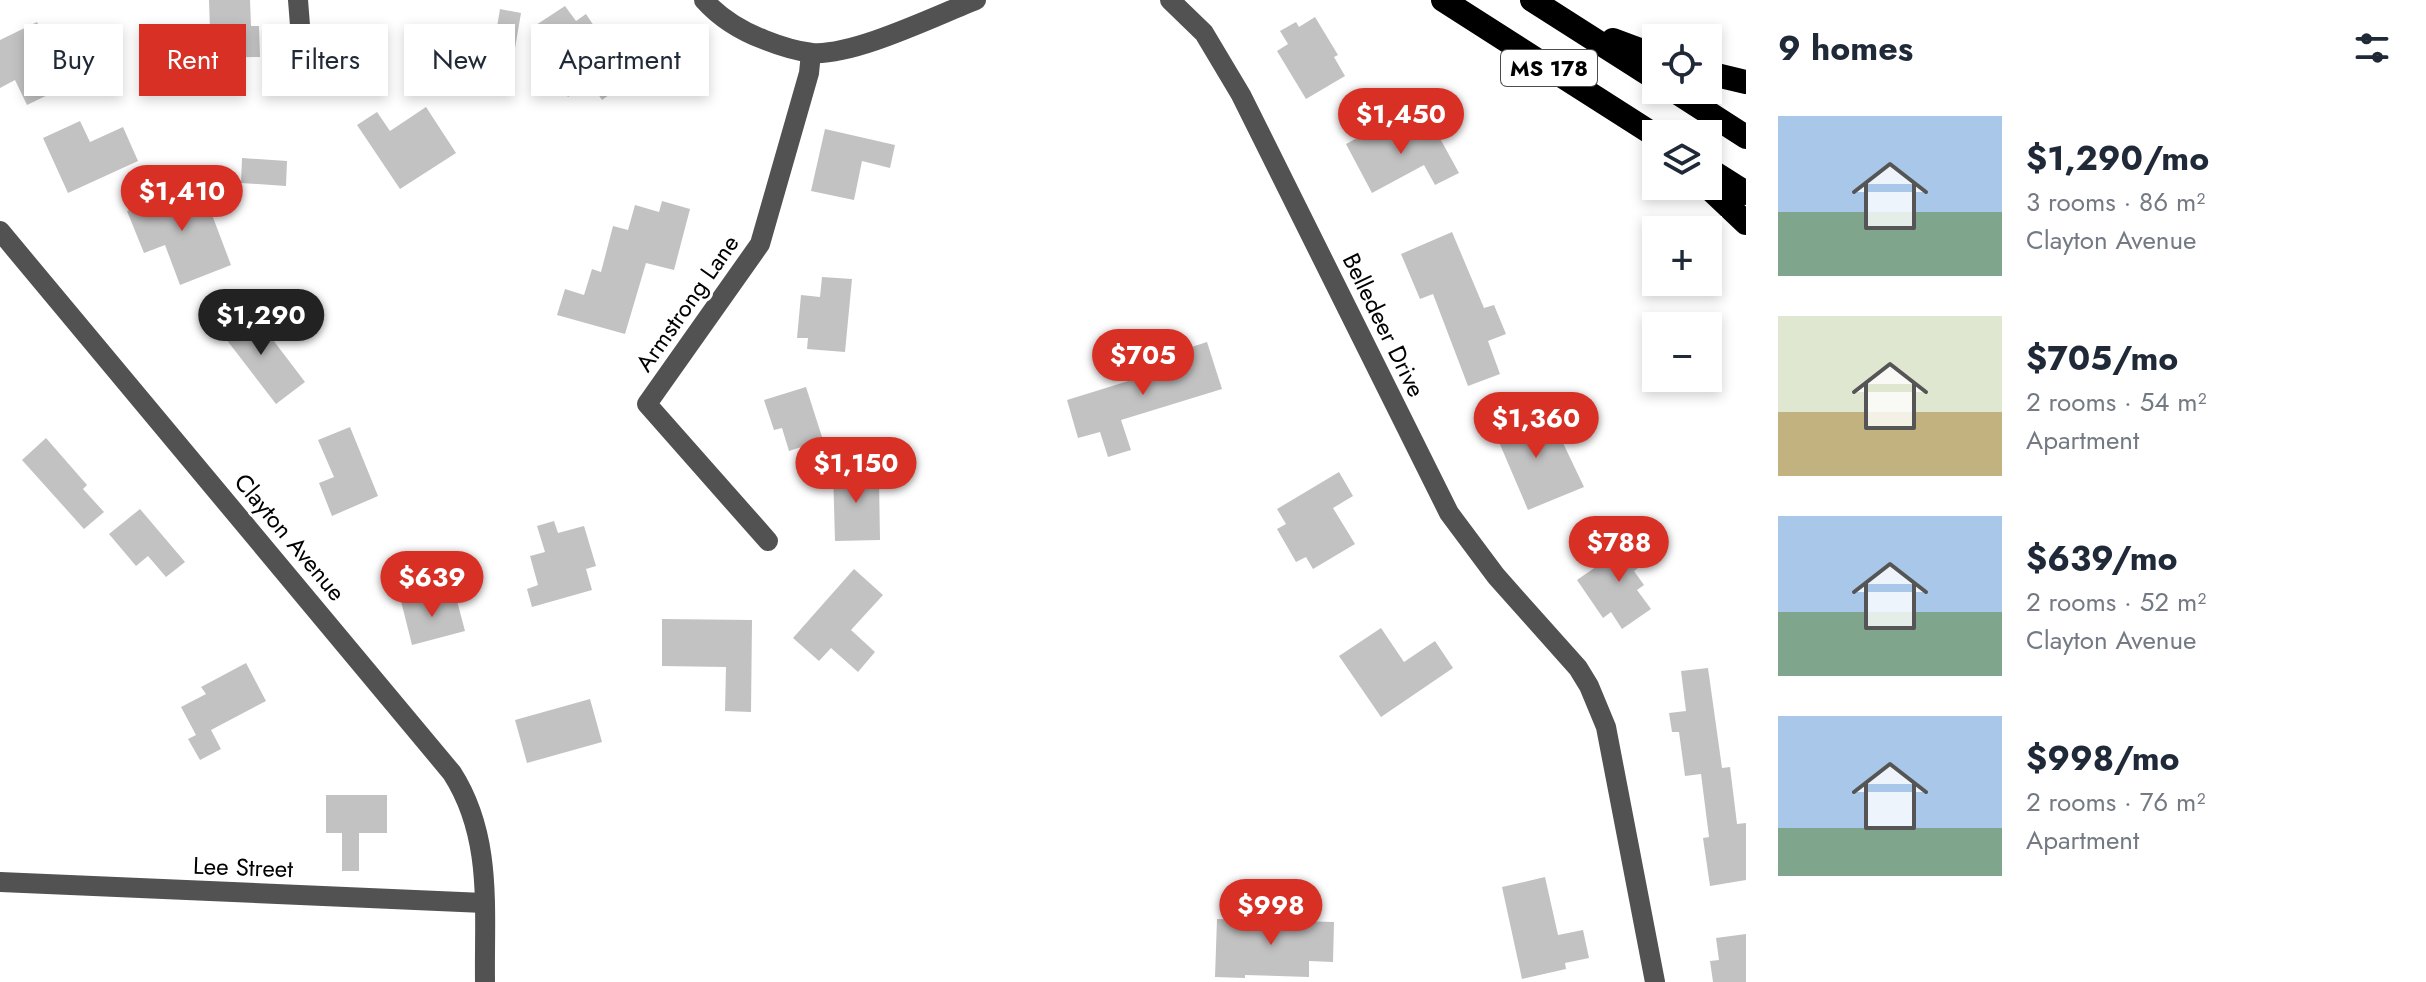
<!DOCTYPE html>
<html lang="en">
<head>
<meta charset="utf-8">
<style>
  :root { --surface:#fff; --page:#f6f6f7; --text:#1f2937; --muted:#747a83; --accent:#d93025 }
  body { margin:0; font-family:Jost,sans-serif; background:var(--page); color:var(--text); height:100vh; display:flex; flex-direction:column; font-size:30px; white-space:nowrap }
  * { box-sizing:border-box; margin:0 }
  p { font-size:26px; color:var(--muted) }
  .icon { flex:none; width:44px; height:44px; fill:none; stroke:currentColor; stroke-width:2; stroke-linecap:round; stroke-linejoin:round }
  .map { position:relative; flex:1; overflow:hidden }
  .panel { display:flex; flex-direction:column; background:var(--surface); width:680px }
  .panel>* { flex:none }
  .top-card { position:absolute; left:24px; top:24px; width:760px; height:72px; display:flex; gap:16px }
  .fabs { position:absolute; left:1642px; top:24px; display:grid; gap:16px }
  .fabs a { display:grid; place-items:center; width:80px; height:80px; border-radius:0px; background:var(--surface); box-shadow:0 4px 12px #0003; font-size:40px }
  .price { position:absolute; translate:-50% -68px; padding:0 18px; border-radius:28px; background:var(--accent); color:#fff; font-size:26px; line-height:52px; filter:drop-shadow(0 2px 4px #0008) }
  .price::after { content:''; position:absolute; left:50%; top:48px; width:24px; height:18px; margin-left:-12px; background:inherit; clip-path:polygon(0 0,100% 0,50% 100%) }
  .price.on { background:#222; color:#fff }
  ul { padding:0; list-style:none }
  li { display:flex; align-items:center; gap:24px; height:200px; padding:0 32px }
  li span { display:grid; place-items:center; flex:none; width:224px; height:160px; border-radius:0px; color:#555 }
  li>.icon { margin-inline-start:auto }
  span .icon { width:96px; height:96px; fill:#fffc; stroke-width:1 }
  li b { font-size:34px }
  h2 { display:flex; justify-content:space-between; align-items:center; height:96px; padding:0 32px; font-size:34px }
  .chip { padding:0 28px; border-radius:0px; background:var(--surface); box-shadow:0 4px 12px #0003; font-size:28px; line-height:72px }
  .chip.on { background:var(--accent); color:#fff }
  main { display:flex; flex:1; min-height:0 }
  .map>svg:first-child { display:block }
  .building { fill:#c2c2c2 }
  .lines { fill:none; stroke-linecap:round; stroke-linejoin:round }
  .minor { stroke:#525252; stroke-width:20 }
  .highway { stroke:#000; stroke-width:24 }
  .labels { text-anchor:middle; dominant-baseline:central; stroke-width:6; stroke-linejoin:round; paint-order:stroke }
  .shield { fill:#fff; stroke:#4c4c4c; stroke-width:2 }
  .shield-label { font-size:22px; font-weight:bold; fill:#000 }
  .street-label { font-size:24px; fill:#000; stroke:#fff }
</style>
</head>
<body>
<main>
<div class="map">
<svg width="1746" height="982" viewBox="0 0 1746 982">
  <rect width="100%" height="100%" fill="#fff"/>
  <g class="building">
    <polygon points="209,0 250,0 251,26 259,26 260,57 187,58 187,32 210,31"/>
    <polygon points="565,6 576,21 586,14 618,62 608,69 620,87 602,100 590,82 568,97 556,80 567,73 536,25"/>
    <polygon points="500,9 521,13 514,54 493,51"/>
    <polygon points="1315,17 1338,55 1334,57 1345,76 1306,99 1277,51 1288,44 1280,31 1296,22 1299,27"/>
    <polygon points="37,22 45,38 38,42 60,89 27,105 15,80 0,88 0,40"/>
    <polygon points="426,107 456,153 400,189 357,125 377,112 390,131"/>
    <polygon points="80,121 90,142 123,127 138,161 68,193 43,138"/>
    <polygon points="1431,122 1459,173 1435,185 1424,165 1372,193 1346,144 1383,124 1393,142"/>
    <polygon points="825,129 895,145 890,168 862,161 854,200 811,191"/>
    <polygon points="242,158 287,161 286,186 241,183"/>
    <polygon points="200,183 231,265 180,285 165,245 144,253 127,211"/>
    <polygon points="662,201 690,209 674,270 646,263 625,334 557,315 565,289 584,295 592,269 601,272 613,226 628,230 635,205 659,212"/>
    <polygon points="1452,232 1484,308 1494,305 1506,334 1488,341 1500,374 1468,386 1433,294 1420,299 1401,254"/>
    <polygon points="822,277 852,279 845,352 807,349 808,338 797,338 801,295 820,297"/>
    <polygon points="240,308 264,340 270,336 305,382 276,404 216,326"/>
    <polygon points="1207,342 1222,389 1121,420 1131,450 1108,457 1100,432 1078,438 1067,400 1180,365 1176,352"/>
    <polygon points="806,387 823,440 789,451 782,428 774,430 764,400"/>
    <polygon points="1519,409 1529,432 1553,422 1584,487 1528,510 1490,421"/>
    <polygon points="350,427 378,496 332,516 319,483 334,477 318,440"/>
    <polygon points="46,438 87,485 83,489 104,512 84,529 22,460"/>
    <polygon points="872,468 872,480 879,480 880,540 835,541 833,469"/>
    <polygon points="1339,472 1353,496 1333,508 1355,544 1313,569 1306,557 1296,562 1277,529 1286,524 1277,509"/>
    <polygon points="140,509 185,562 166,577 148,556 136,566 109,534"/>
    <polygon points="554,521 558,533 584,526 596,566 586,569 592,590 532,607 527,589 538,585 530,556 545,552 537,526"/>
    <polygon points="1639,537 1653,557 1634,571 1644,585 1637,590 1651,609 1622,629 1611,612 1603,618 1577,580"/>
    <polygon points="854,569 883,595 851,630 875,652 858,672 831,648 819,661 793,638"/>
    <polygon points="422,596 424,605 456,597 465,631 412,645 401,601"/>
    <polygon points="662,619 752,620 751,712 725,711 726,667 662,666"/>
    <polygon points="1381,628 1404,662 1435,641 1453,668 1381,717 1339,656"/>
    <polygon points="246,663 266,701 211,730 221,749 200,760 188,739 196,735 181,707 206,694 201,687"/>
    <polygon points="1708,668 1722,768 1730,767 1737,824 1746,823 1746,880 1710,886 1703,838 1709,837 1701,774 1685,776 1679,732 1672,732 1669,713 1686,711 1681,671"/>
    <polygon points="590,699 602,742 527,763 515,720"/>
    <polygon points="326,795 387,795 387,833 359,833 359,871 342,871 342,833 326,833"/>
    <polygon points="1545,877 1558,935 1583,930 1589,958 1565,963 1566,969 1522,979 1502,887"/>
    <polygon points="1217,919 1334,922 1333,962 1309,961 1309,977 1245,975 1245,978 1215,977"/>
    <polygon points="1746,934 1746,982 1713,982 1710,961 1719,960 1716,938"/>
  </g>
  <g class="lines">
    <g class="minor">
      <polyline points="298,0 301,38"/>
      <path d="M704,0C721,19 741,31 765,40C780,46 797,51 812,53C854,56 935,16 976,0"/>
      <polyline points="1170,0 1204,33 1241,95 1449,513 1496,576 1578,668 1589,686 1606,727 1655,982"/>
      <path d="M0,231L452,773C493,837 484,909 485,982"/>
      <polyline points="768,541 647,404 760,244 809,73 811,53"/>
      <polyline points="0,882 484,903"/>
    </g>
    <g class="highway">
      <polyline points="1443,0 1656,136"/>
      <polyline points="1532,0 1656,79"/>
      <polyline points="1613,40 1656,56"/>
      <polyline points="1708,73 1746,82"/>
      <polyline points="1673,90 1746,137"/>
      <polyline points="1708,169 1746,193"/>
      <polyline points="1707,186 1746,223"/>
    </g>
  </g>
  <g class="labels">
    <rect class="shield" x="1501" y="50" width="96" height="36" rx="6"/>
    <g class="shield-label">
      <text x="1549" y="68">MS 178</text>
    </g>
    <g class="street-label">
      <text transform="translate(687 303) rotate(-55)">Armstrong Lane</text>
      <text transform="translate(1384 325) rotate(64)">Belledeer Drive</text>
      <text transform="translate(290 537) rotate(50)">Clayton Avenue</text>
      <text transform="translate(243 867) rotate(2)">Lee Street</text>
    </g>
  </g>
</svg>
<div class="fabs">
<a><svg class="icon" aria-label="locate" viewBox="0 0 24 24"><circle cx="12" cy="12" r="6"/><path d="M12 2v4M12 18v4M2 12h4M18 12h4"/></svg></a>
<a><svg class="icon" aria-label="layers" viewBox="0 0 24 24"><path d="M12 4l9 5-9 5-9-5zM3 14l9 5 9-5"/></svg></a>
<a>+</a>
<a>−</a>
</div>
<b class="price" style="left:1401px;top:156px">$1,450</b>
<b class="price" style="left:182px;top:233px">$1,410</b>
<b class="price on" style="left:261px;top:357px">$1,290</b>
<b class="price" style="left:1143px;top:397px">$705</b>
<b class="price" style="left:1536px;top:460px">$1,360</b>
<b class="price" style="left:856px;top:505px">$1,150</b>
<b class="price" style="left:1619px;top:584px">$788</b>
<b class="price" style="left:432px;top:619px">$639</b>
<b class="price" style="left:1271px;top:947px">$998</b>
<div class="top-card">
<a class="chip">Buy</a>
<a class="chip on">Rent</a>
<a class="chip">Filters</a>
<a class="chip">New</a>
<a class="chip">Apartment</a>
</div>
</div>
<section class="panel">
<h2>9 homes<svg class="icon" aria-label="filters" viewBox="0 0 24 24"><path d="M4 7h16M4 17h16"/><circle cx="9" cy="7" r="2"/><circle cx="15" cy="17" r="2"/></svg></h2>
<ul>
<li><span style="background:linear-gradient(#a9c7e8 60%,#7fa58c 0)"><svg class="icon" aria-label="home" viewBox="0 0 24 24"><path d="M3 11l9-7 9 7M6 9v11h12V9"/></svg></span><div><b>$1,290/mo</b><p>3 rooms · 86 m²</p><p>Clayton Avenue</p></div></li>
<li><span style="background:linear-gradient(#dfe7d0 60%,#c2b280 0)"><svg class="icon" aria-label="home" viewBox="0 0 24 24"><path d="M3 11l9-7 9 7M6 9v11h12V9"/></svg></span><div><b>$705/mo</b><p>2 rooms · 54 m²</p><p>Apartment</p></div></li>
<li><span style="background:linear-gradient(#a9c7e8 60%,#7fa58c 0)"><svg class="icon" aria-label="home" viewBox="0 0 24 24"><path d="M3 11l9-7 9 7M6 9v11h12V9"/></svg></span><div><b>$639/mo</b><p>2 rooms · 52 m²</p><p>Clayton Avenue</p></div></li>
<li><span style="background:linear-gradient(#a9c7e8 70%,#7fa58c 0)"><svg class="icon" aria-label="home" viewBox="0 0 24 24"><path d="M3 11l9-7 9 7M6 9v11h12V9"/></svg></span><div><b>$998/mo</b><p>2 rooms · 76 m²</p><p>Apartment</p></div></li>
</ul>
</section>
</main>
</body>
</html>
